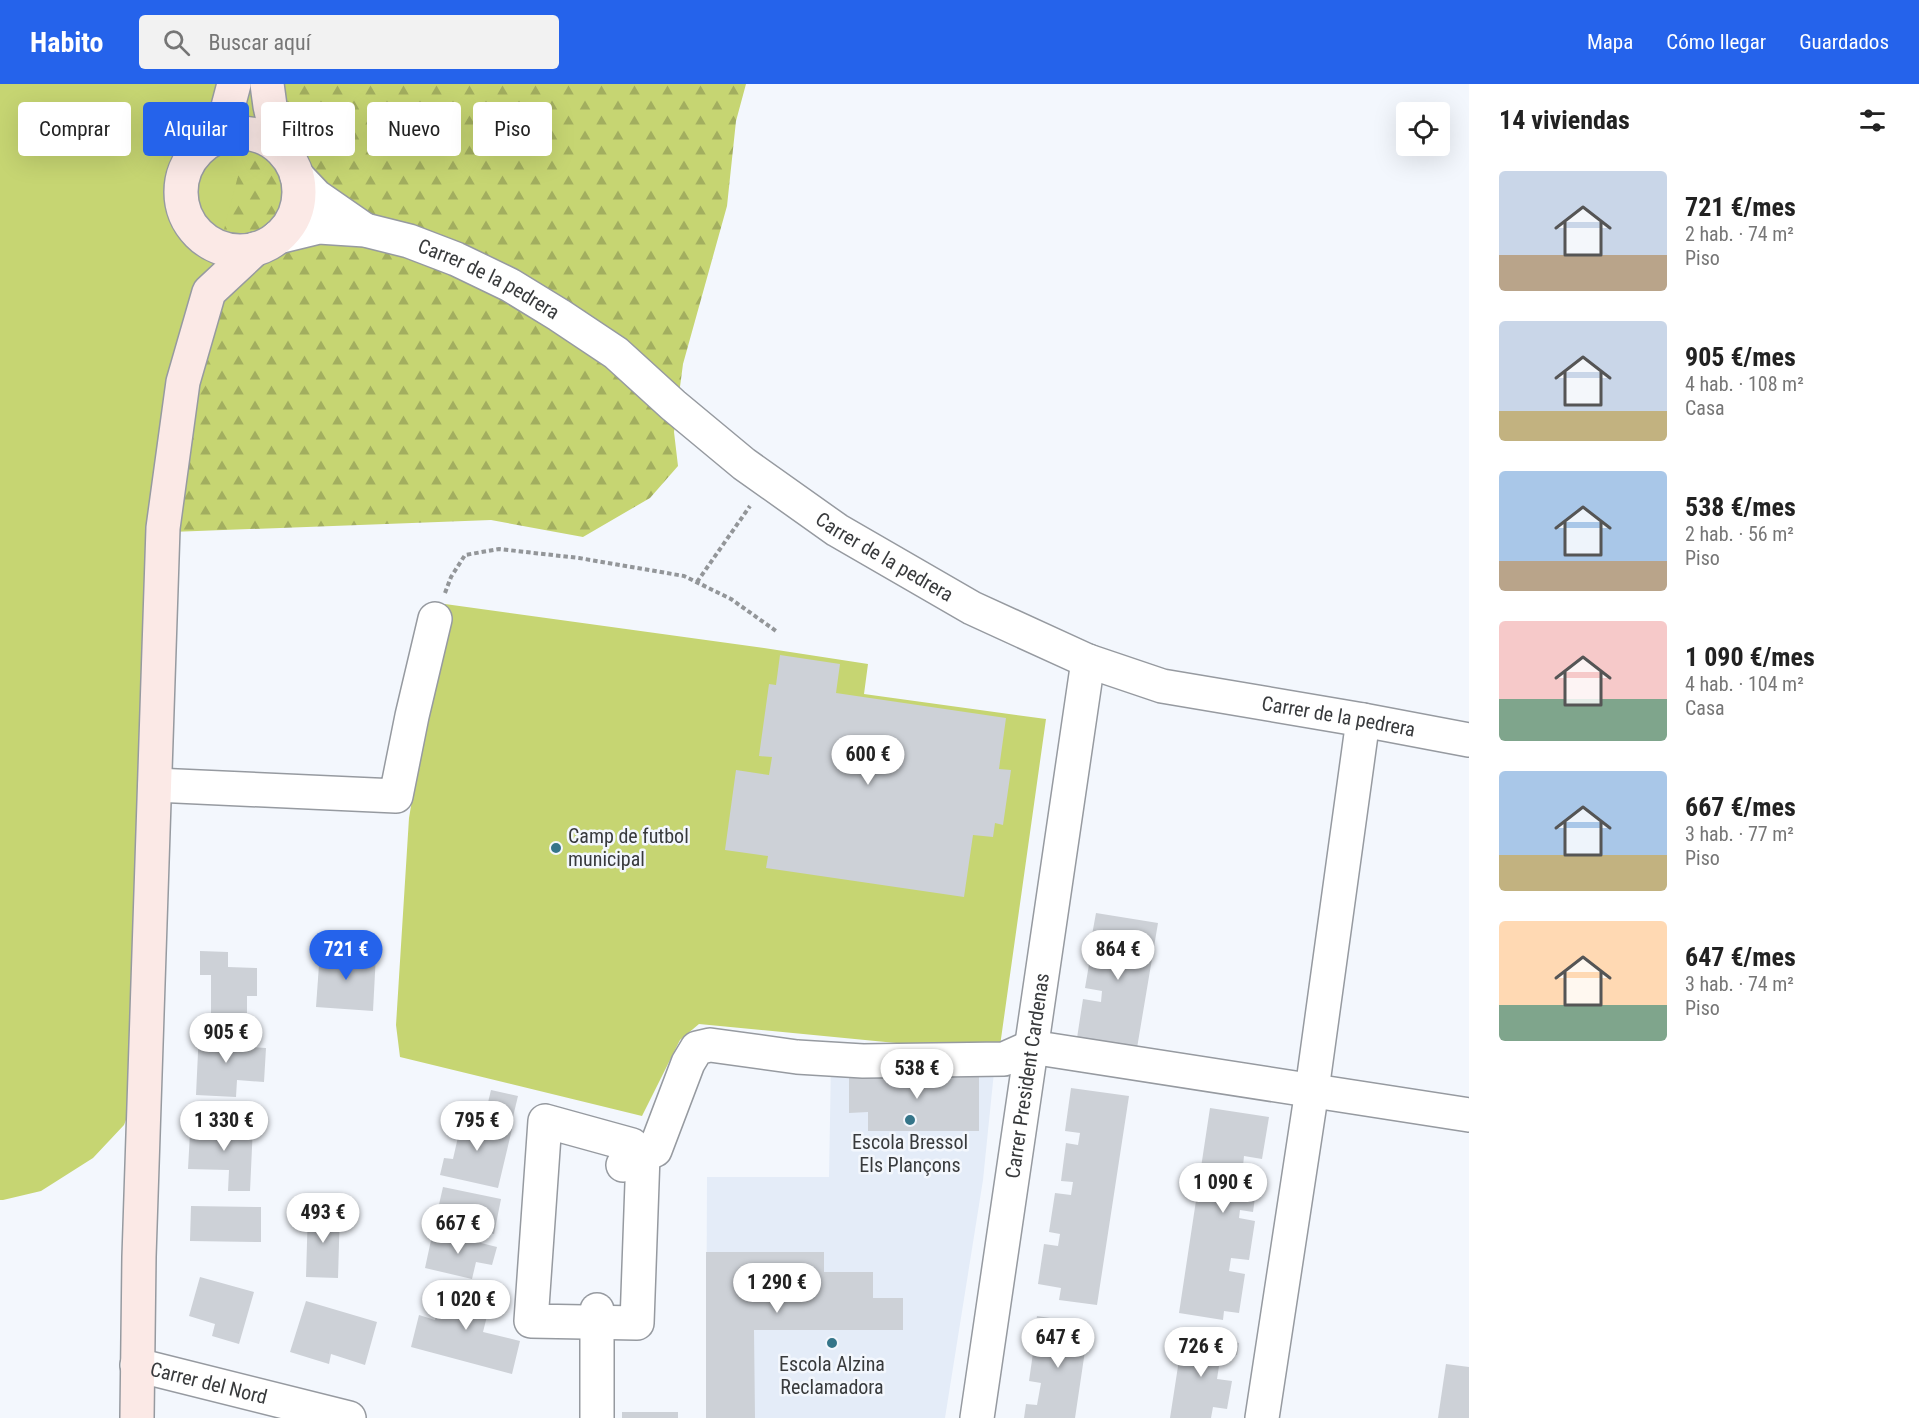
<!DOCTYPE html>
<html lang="es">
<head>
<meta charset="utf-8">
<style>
  :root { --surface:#fff; --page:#f2f2f2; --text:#222; --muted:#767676; --accent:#2563eb }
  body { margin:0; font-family:"Roboto Condensed",sans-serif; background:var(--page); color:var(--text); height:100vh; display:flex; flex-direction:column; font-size:22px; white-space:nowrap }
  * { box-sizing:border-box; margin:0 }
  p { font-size:20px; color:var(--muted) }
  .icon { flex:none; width:33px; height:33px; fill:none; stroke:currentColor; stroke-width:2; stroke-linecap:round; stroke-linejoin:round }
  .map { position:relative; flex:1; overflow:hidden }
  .side { display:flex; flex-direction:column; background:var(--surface); width:450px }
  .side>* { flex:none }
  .hud { position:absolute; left:18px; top:18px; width:570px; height:54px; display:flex; gap:12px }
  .fabs { position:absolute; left:1396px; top:18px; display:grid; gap:12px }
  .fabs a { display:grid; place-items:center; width:54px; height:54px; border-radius:6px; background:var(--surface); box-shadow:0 6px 24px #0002; font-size:30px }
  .price { position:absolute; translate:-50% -51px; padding:0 14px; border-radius:21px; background:#fff; color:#222; font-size:20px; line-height:39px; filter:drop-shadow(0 2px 3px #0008) }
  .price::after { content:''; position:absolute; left:50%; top:36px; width:18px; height:14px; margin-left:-9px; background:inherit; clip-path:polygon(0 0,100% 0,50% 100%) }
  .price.current { background:var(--accent); color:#fff }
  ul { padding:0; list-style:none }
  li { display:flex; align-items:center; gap:18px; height:150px; padding:0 30px }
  li span { display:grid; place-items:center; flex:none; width:168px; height:120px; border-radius:6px; color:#555 }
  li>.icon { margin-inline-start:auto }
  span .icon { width:72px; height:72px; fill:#fffc; stroke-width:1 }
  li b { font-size:26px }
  h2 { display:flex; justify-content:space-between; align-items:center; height:72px; padding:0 30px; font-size:26px }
  .tag { padding:0 21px; border-radius:6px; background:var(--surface); box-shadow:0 6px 24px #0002; font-size:21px; line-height:54px }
  .tag.current { background:var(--accent); color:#fff }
  header { display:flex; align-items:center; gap:36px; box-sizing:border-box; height:84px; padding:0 30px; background:var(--accent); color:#fff }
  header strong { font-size:28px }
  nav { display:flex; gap:33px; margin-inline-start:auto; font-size:21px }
  .search { width:420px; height:54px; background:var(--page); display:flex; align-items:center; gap:15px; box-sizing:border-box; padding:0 21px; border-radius:6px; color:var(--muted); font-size:22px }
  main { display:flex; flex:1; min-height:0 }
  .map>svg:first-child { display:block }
  .built { fill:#e4ecf8 }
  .forest { fill:url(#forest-firs) }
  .park { fill:#c6d572 }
  .building { fill:#cdd1d7 }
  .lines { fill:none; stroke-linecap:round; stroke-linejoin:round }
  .street-casing { stroke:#969aa0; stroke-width:36 }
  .secondary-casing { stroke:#969aa0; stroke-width:36 }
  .path { stroke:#939699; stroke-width:4; stroke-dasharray:4.5 3; stroke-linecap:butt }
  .street { stroke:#fff; stroke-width:33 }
  .secondary { stroke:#fbe9e6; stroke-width:33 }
  .poi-dot { fill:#357589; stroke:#f3f7fd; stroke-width:2 }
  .labels { text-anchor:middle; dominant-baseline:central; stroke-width:5; stroke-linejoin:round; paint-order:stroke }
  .street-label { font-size:20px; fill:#383a3c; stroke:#f3f7fd }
  .poi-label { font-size:20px; fill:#383a3c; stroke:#f3f7fd }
</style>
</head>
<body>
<header>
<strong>Habito</strong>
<div class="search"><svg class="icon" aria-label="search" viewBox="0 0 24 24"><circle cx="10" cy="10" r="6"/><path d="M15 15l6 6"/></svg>Buscar aquí</div>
<nav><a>Mapa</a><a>Cómo llegar</a><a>Guardados</a></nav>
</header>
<main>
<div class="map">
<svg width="1469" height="1334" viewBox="0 0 1469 1334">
  <defs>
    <pattern id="forest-firs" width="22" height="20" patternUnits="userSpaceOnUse" patternTransform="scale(1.5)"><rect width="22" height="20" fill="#c6d572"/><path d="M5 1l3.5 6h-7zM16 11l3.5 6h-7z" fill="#a2ae5f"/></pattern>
  </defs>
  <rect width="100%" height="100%" fill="#f3f7fd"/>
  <polygon class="built" points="831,978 995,978 983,1096 945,1334 706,1334 707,1093 829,1093"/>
  <polygon class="forest" points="0,0 746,0 736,37 727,122 683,280 674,348 678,382 650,414 583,453 491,436 171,448"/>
  <g class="park">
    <polygon points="0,0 262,0 191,272 145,989 124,1041 93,1074 41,1107 3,1116 0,1116"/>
    <polygon points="445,520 764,564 868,580 864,610 1046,635 999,969 699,940 680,956 642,1032 400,973 396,941 409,734"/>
  </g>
  <g class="building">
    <polygon points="780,571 840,580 836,609 1006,634 999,685 1011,686 1003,741 995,739 993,753 973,751 964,813 766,784 768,772 725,766 736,686 769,691 772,673 759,672 769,600 776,601"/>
    <polygon points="1096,829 1158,839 1137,964 1077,954 1083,915 1101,918 1102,907 1085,904 1092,863 1108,866 1109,855 1092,851"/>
    <polygon points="200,867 228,868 228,883 257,884 257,912 247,912 247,929 211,929 211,891 200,891"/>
    <polygon points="320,867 376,870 373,927 316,923"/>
    <polygon points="199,947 237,949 237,962 266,964 264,998 237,996 236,1013 196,1011"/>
    <polygon points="979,986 979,1047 868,1047 868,1028 849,1029 849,987"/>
    <polygon points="1071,1004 1129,1012 1097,1221 1059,1216 1061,1204 1038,1200 1044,1160 1058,1162 1060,1150 1049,1148 1055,1109 1071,1111 1073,1098 1061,1097 1066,1059 1078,1061 1080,1049 1065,1047"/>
    <polygon points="491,1006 518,1012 512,1037 485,1031"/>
    <polygon points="1210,1024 1269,1033 1262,1075 1244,1072 1243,1082 1259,1084 1253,1128 1240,1126 1239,1134 1255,1137 1249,1176 1231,1174 1229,1187 1245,1190 1239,1229 1224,1227 1223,1236 1179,1229"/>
    <polygon points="453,1032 512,1045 498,1104 440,1091 444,1074 453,1075 458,1053 449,1051"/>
    <polygon points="197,1039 253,1042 250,1107 228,1107 229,1086 188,1085 190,1049 196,1050"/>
    <polygon points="443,1103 501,1115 494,1150 435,1138"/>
    <polygon points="191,1122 261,1123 261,1158 190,1157"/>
    <polygon points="308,1125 340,1126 338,1194 306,1193"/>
    <polygon points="433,1147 497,1163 492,1181 476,1178 472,1195 425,1184"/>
    <polygon points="706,1168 824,1168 824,1188 873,1188 873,1214 903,1214 903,1246 754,1246 755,1334 706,1334"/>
    <polygon points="200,1193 254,1208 239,1260 212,1252 215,1240 189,1232"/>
    <polygon points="444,1199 503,1214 500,1227 489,1224 483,1248 520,1257 512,1290 411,1263 419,1231 435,1236"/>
    <polygon points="306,1217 377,1238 365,1281 331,1270 329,1280 290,1268"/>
    <polygon points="1037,1232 1089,1240 1075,1334 1024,1334 1026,1320 1037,1321 1041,1299 1029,1297 1033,1269 1044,1271 1047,1250 1034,1248"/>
    <polygon points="1183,1250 1239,1259 1237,1271 1221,1269 1217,1295 1232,1297 1227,1325 1213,1323 1211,1334 1170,1334"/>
    <polygon points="1446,1280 1469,1283 1469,1334 1438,1334"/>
    <rect x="622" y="1328" width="56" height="6"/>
  </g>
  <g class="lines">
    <defs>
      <g id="street">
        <polyline points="297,92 316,112 365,146"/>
        <path id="s1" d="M278,153L319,143L365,146L409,157L456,175L510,201L559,231L616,269L673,321L744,380L837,446L972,524L1088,577L1162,602L1363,636L1469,656"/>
        <polyline points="155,701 396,712 412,632 435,535"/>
        <polygon points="545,1037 632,1061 643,1071 637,1239 531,1237"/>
        <polyline points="623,1081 655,1066 688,979 697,964 710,961 797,973 863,977 1004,975 1031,963 1469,1031"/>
        <path id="s2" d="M137,1281L349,1334"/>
        <polyline points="597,1334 597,1226"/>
        <path id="s3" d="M977,1334L1088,577"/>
        <polyline points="1262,1334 1312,1006 1363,636"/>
      </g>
      <g id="secondary">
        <polyline points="267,0 270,22 279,63"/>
        <circle cx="240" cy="108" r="59"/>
        <polyline points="217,53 225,34 234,0"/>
        <polyline points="137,1334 139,1173 163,444 183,298 209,208 255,165"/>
      </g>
    </defs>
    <use href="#street" class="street-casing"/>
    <use href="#secondary" class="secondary-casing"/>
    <g class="path">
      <polyline points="697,498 750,422"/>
      <polyline points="445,509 451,493 465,471 499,465 579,474 684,492 731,515 776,547"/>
    </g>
    <use href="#street" class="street"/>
    <use href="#secondary" class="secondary"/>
  </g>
  <g class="poi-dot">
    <circle cx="556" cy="764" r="6"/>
    <circle cx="910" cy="1036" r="6"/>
    <circle cx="832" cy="1259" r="6"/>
  </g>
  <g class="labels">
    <g class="street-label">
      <text stroke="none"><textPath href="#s1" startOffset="222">Carrer de la pedrera</textPath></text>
      <text stroke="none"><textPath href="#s1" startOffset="708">Carrer de la pedrera</textPath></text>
      <text stroke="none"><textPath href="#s1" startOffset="1194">Carrer de la pedrera</textPath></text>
      <text stroke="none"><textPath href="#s3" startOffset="346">Carrer President Cardenas</textPath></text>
      <text stroke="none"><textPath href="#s2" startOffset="74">Carrer del Nord</textPath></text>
    </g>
    <g class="poi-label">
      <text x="568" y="752" text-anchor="start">Camp de futbol<tspan x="568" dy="23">municipal</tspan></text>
      <text x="910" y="1058">Escola Bressol<tspan x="910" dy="23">Els Plançons</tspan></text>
      <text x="832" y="1280">Escola Alzina<tspan x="832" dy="23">Reclamadora</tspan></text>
    </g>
  </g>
</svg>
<div class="fabs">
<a><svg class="icon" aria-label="locate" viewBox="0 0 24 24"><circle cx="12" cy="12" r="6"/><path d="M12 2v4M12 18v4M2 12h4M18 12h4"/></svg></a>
</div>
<b class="price" style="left:868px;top:702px">600 €</b>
<b class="price current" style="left:346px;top:897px">721 €</b>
<b class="price" style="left:1118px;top:897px">864 €</b>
<b class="price" style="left:226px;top:980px">905 €</b>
<b class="price" style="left:917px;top:1016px">538 €</b>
<b class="price" style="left:224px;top:1068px">1 330 €</b>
<b class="price" style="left:477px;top:1068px">795 €</b>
<b class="price" style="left:1223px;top:1130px">1 090 €</b>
<b class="price" style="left:323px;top:1160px">493 €</b>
<b class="price" style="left:458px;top:1171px">667 €</b>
<b class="price" style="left:777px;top:1230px">1 290 €</b>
<b class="price" style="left:466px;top:1247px">1 020 €</b>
<b class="price" style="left:1058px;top:1285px">647 €</b>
<b class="price" style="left:1201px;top:1294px">726 €</b>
<div class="hud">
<a class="tag">Comprar</a>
<a class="tag current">Alquilar</a>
<a class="tag">Filtros</a>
<a class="tag">Nuevo</a>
<a class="tag">Piso</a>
</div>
</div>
<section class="side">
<h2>14 viviendas<svg class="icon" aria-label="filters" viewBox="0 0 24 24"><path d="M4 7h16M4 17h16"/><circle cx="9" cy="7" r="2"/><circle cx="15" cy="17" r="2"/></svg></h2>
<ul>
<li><span style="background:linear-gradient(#c9d6e8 70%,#b9a48a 0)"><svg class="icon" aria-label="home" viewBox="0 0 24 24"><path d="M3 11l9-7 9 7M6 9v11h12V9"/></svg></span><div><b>721 €/mes</b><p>2 hab. · 74 m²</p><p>Piso</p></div></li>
<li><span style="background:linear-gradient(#c9d6e8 75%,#c2b280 0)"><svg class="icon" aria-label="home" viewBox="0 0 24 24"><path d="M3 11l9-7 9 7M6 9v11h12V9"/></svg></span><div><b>905 €/mes</b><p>4 hab. · 108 m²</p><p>Casa</p></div></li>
<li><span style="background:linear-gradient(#a9c7e8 75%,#b9a48a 0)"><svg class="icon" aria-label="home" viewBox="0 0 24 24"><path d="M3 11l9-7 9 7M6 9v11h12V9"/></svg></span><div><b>538 €/mes</b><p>2 hab. · 56 m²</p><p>Piso</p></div></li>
<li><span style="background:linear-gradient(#f6c9c9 65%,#7fa58c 0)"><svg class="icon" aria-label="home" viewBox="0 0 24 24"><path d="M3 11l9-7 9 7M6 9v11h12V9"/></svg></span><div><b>1 090 €/mes</b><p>4 hab. · 104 m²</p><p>Casa</p></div></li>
<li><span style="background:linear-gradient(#a9c7e8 70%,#c2b280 0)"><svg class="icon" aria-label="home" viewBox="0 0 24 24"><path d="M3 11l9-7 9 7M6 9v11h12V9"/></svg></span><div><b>667 €/mes</b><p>3 hab. · 77 m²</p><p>Piso</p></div></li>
<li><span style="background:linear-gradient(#ffd9b3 70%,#7fa58c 0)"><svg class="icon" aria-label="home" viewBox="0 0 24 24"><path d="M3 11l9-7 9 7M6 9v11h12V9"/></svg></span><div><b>647 €/mes</b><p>3 hab. · 74 m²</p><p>Piso</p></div></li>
</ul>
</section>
</main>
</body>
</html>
